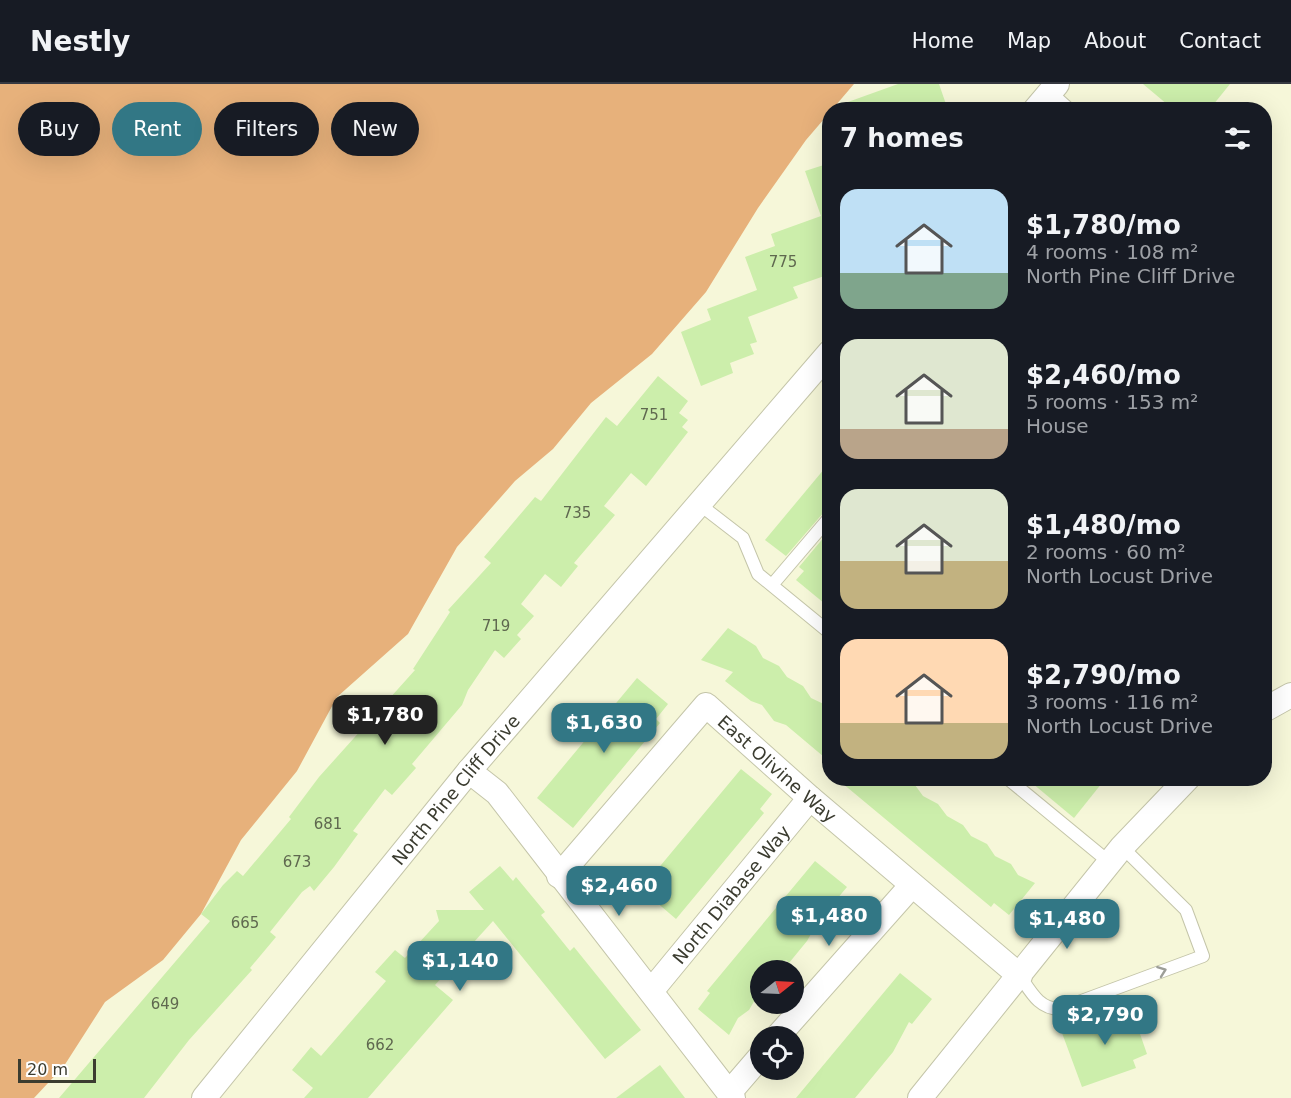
<!DOCTYPE html>
<html lang="en">
<head>
<meta charset="utf-8">
<style>
  :root { --surface:#171b24; --page:#20242c; --text:#f1f3f6; --muted:#9ea1a6; --line:#363941; --accent:#327785 }
  body { margin:0; font-family:"DejaVu Sans",sans-serif; background:var(--page); color:var(--text); height:100vh; display:flex; flex-direction:column; font-size:22px; white-space:nowrap }
  * { box-sizing:border-box; margin:0 }
  p { font-size:20px; color:var(--muted) }
  .icon { flex:none; width:33px; height:33px; fill:none; stroke:currentColor; stroke-width:2; stroke-linecap:round; stroke-linejoin:round }
  .map { position:relative; flex:1; overflow:hidden }
  .drawer { position:absolute; left:822px; top:18px; width:450px; height:684px; display:flex; flex-direction:column; background:var(--surface); border-radius:24px; box-shadow:0 6px 24px #0002 }
  .drawer>* { flex:none }
  .banner { position:absolute; left:18px; top:18px; width:570px; height:54px; display:flex; gap:12px }
  .needle { width:39px; rotate:72deg }
  .controls { position:absolute; left:750px; top:876px; display:grid; gap:12px }
  .controls a { display:grid; place-items:center; width:54px; height:54px; border-radius:50%; background:var(--surface); box-shadow:0 6px 24px #0002; font-size:30px }
  .scale { position:absolute; left:18px; bottom:15px; width:78px; box-sizing:border-box; padding-left:6px; border:3px solid #3b3c30; border-top:0; font-size:16px; line-height:21px; white-space:nowrap; color:#3b3c30; -webkit-text-stroke:4px #fff; paint-order:stroke }
  .price { position:absolute; translate:-50% -51px; padding:0 14px; border-radius:12px; background:var(--accent); color:#fff; font-size:20px; line-height:39px; filter:drop-shadow(0 2px 3px #0008) }
  .price::after { content:''; position:absolute; left:50%; top:36px; width:18px; height:14px; margin-left:-9px; background:inherit; clip-path:polygon(0 0,100% 0,50% 100%) }
  .price.active { background:#222; color:#fff }
  ul { padding:0; list-style:none }
  li { display:flex; align-items:center; gap:18px; height:150px; padding:0 18px }
  li span { display:grid; place-items:center; flex:none; width:168px; height:120px; border-radius:18px; color:#555 }
  li>.icon { margin-inline-start:auto }
  span .icon { width:72px; height:72px; fill:#fffc; stroke-width:1 }
  li b { font-size:26px }
  h2 { display:flex; justify-content:space-between; align-items:center; height:72px; padding:0 18px; font-size:26px }
  .tag { padding:0 21px; border-radius:27px; background:var(--surface); box-shadow:0 6px 24px #0002; font-size:21px; line-height:54px }
  .tag.active { background:var(--accent); color:#fff }
  header { display:flex; align-items:center; gap:36px; box-sizing:border-box; height:84px; padding:0 30px; background:var(--surface); border-bottom:2px solid var(--line) }
  header strong { font-size:28px }
  nav { display:flex; gap:33px; margin-inline-start:auto; font-size:21px }
  .map>svg:first-child { display:block }
  .forest { fill:#e7b17b }
  .building { fill:#cceeab }
  .lines { fill:none; stroke-linecap:round; stroke-linejoin:round }
  .service-casing { stroke:#c4c5a9; stroke-width:14 }
  .minor-casing { stroke:#c4c5a9; stroke-width:26 }
  .service { stroke:#fff; stroke-width:12 }
  .minor { stroke:#fff; stroke-width:24 }
  .oneway { stroke:#9d9e98 }
  .labels { text-anchor:middle; dominant-baseline:central; stroke-width:4.5; stroke-linejoin:round; paint-order:stroke }
  .number-label { font-size:15px; fill:#5f684f }
  .street-label { font-size:18px; fill:#3b3c30; stroke:#fff }
</style>
</head>
<body>
<header>
<strong>Nestly</strong>
<nav><a>Home</a><a>Map</a><a>About</a><a>Contact</a></nav>
</header>
<div class="map">
<svg width="1291" height="1014" viewBox="0 0 1291 1014">
  <rect width="100%" height="100%" fill="#f6f7d9"/>
  <polygon class="forest" points="0,0 854,0 806,56 758,124 706,208 652,270 591,319 553,365 515,397 457,463 408,550 337,613 297,687 241,756 201,830 163,876 105,918 64,982 34,1014 0,1014"/>
  <g class="building">
    <polygon points="898,0 939,0 948,26 835,26 834,23"/>
    <polygon points="1143,0 1230,0 1209,26 1174,26"/>
    <polygon points="830,79 830,190 793,203 798,214 748,233 757,258 750,260 754,270 730,279 733,289 701,302 681,248 711,236 707,225 757,206 745,173 775,162 771,150 821,132 805,87"/>
    <polygon points="658,292 688,317 679,329 688,336 682,343 688,348 646,402 631,389 604,422 615,431 574,479 578,482 561,503 545,490 521,520 534,532 517,551 521,555 504,574 495,566 468,606 462,621 412,680 416,684 392,711 385,705 353,747 358,750 334,783 314,807 310,802 302,808 270,848 276,853 250,884 252,886 189,956 144,1014 59,1014 210,837 201,830 223,801 237,787 243,792 291,735 289,733 319,693 415,586 413,585 450,528 448,526 491,479 484,473 535,413 541,417 606,333 617,342"/>
    <polygon points="830,378 830,425 824,428 786,472 765,456"/>
    <polygon points="830,446 830,524 796,496 804,487 799,483"/>
    <polygon points="728,544 756,562 763,574 779,582 787,593 803,602 811,614 830,623 830,678 786,641 774,637 762,621 751,617 725,597 733,588 701,576"/>
    <polygon points="637,594 668,620 656,635 660,639 573,744 537,714"/>
    <polygon points="741,685 772,710 760,725 764,729 676,835 641,805"/>
    <polygon points="836,694 903,694 915,701 923,712 938,720 947,732 963,741 971,752 987,760 995,772 1011,780 1018,791 1035,799 1009,831 994,819 991,823"/>
    <polygon points="1026,694 1106,694 1074,734"/>
    <polygon points="815,777 847,803 826,828 824,827 807,857 789,879 786,876 777,886 760,886 760,907 749,926 738,934 729,951 698,925 710,909 707,907"/>
    <polygon points="500,782 513,797 516,793 545,828 541,831 570,867 574,863 641,946 605,975 493,837 435,901 453,916 368,1014 304,1014 313,1004 292,986 311,963 321,972 386,897 375,888 395,866 405,874 439,837 436,826 484,826 469,808"/>
    <polygon points="900,889 932,915 912,940 909,938 893,968 855,1014 796,1014"/>
    <polygon points="1114,923 1116,929 1131,924 1147,970 1133,976 1136,984 1082,1003 1062,949 1084,941 1083,934"/>
    <polygon points="660,981 685,1014 616,1014"/>
  </g>
  <g class="lines">
    <defs>
      <g id="service">
        <polyline points="1050,8 1070,26"/>
        <polyline points="699,420 743,454 758,490 830,549"/>
        <polyline points="772,501 830,433"/>
        <polyline points="1007,694 1109,778"/>
        <path d="M1020,892C1031,908 1039,925 1060,925L1203,872L1186,826L1122,763"/>
      </g>
      <g id="minor">
        <polyline points="1035,26 1057,0"/>
        <polyline points="1264,626 1291,611"/>
        <polyline points="469,687 497,709 733,1014"/>
        <path id="s1" d="M559,792L706,621L810,714L1020,892"/>
        <path id="s2" d="M652,906L810,714"/>
        <polyline points="778,952 912,801"/>
        <polyline points="729,1009 760,973"/>
        <path id="s3" d="M204,1014L469,687L830,268"/>
        <polyline points="920,1014 1122,763 1188,694"/>
      </g>
    </defs>
    <use href="#service" class="service-casing"/>
    <use href="#minor" class="minor-casing"/>
    <use href="#service" class="service"/>
    <use href="#minor" class="minor"/>
  </g>
  <defs><path id="oneway-chevron" d="M-2-3.5L2.5 0L-2 3.5" fill="none" stroke-width="1.6" stroke-linecap="round" stroke-linejoin="round" transform="scale(1.5)"/></defs>
  <use class="oneway" href="#oneway-chevron" transform="translate(1162 887) rotate(-20)"/>
  <g class="labels">
    <g class="number-label">
      <text x="783" y="178">775</text>
      <text x="654" y="331">751</text>
      <text x="577" y="429">735</text>
      <text x="496" y="542">719</text>
      <text x="328" y="740">681</text>
      <text x="297" y="778">673</text>
      <text x="245" y="839">665</text>
      <text x="165" y="920">649</text>
      <text x="380" y="961">662</text>
    </g>
    <g class="street-label">
      <text stroke="none"><textPath href="#s1" startOffset="321">East Olivine Way</textPath></text>
      <text stroke="none"><textPath href="#s3" startOffset="398">North Pine Cliff Drive</textPath></text>
      <text stroke="none"><textPath href="#s2" startOffset="124">North Diabase Way</textPath></text>
    </g>
  </g>
</svg>
<div class="controls">
<a><svg class="needle" viewBox="-14 -14 28 28"><path d="M0-13l5 13h-10z" fill="#e53935"/><path d="M0 13l5-13h-10z" fill="#9ea1a6"/></svg></a>
<a><svg class="icon" aria-label="locate" viewBox="0 0 24 24"><circle cx="12" cy="12" r="6"/><path d="M12 2v4M12 18v4M2 12h4M18 12h4"/></svg></a>
</div>
<div class="scale">20 m</div>
<b class="price active" style="left:385px;top:662px">$1,780</b>
<b class="price" style="left:604px;top:670px">$1,630</b>
<b class="price" style="left:619px;top:833px">$2,460</b>
<b class="price" style="left:829px;top:863px">$1,480</b>
<b class="price" style="left:1067px;top:866px">$1,480</b>
<b class="price" style="left:460px;top:908px">$1,140</b>
<b class="price" style="left:1105px;top:962px">$2,790</b>
<div class="banner">
<a class="tag">Buy</a>
<a class="tag active">Rent</a>
<a class="tag">Filters</a>
<a class="tag">New</a>
</div>
<section class="drawer">
<h2>7 homes<svg class="icon" aria-label="filters" viewBox="0 0 24 24"><path d="M4 7h16M4 17h16"/><circle cx="9" cy="7" r="2"/><circle cx="15" cy="17" r="2"/></svg></h2>
<ul>
<li><span style="background:linear-gradient(#bfe0f5 70%,#7fa58c 0)"><svg class="icon" aria-label="home" viewBox="0 0 24 24"><path d="M3 11l9-7 9 7M6 9v11h12V9"/></svg></span><div><b>$1,780/mo</b><p>4 rooms · 108 m²</p><p>North Pine Cliff Drive</p></div></li>
<li><span style="background:linear-gradient(#dfe7d0 75%,#b9a48a 0)"><svg class="icon" aria-label="home" viewBox="0 0 24 24"><path d="M3 11l9-7 9 7M6 9v11h12V9"/></svg></span><div><b>$2,460/mo</b><p>5 rooms · 153 m²</p><p>House</p></div></li>
<li><span style="background:linear-gradient(#dfe7d0 60%,#c2b280 0)"><svg class="icon" aria-label="home" viewBox="0 0 24 24"><path d="M3 11l9-7 9 7M6 9v11h12V9"/></svg></span><div><b>$1,480/mo</b><p>2 rooms · 60 m²</p><p>North Locust Drive</p></div></li>
<li><span style="background:linear-gradient(#ffd9b3 70%,#c2b280 0)"><svg class="icon" aria-label="home" viewBox="0 0 24 24"><path d="M3 11l9-7 9 7M6 9v11h12V9"/></svg></span><div><b>$2,790/mo</b><p>3 rooms · 116 m²</p><p>North Locust Drive</p></div></li>
</ul>
</section>
</div>
</body>
</html>
